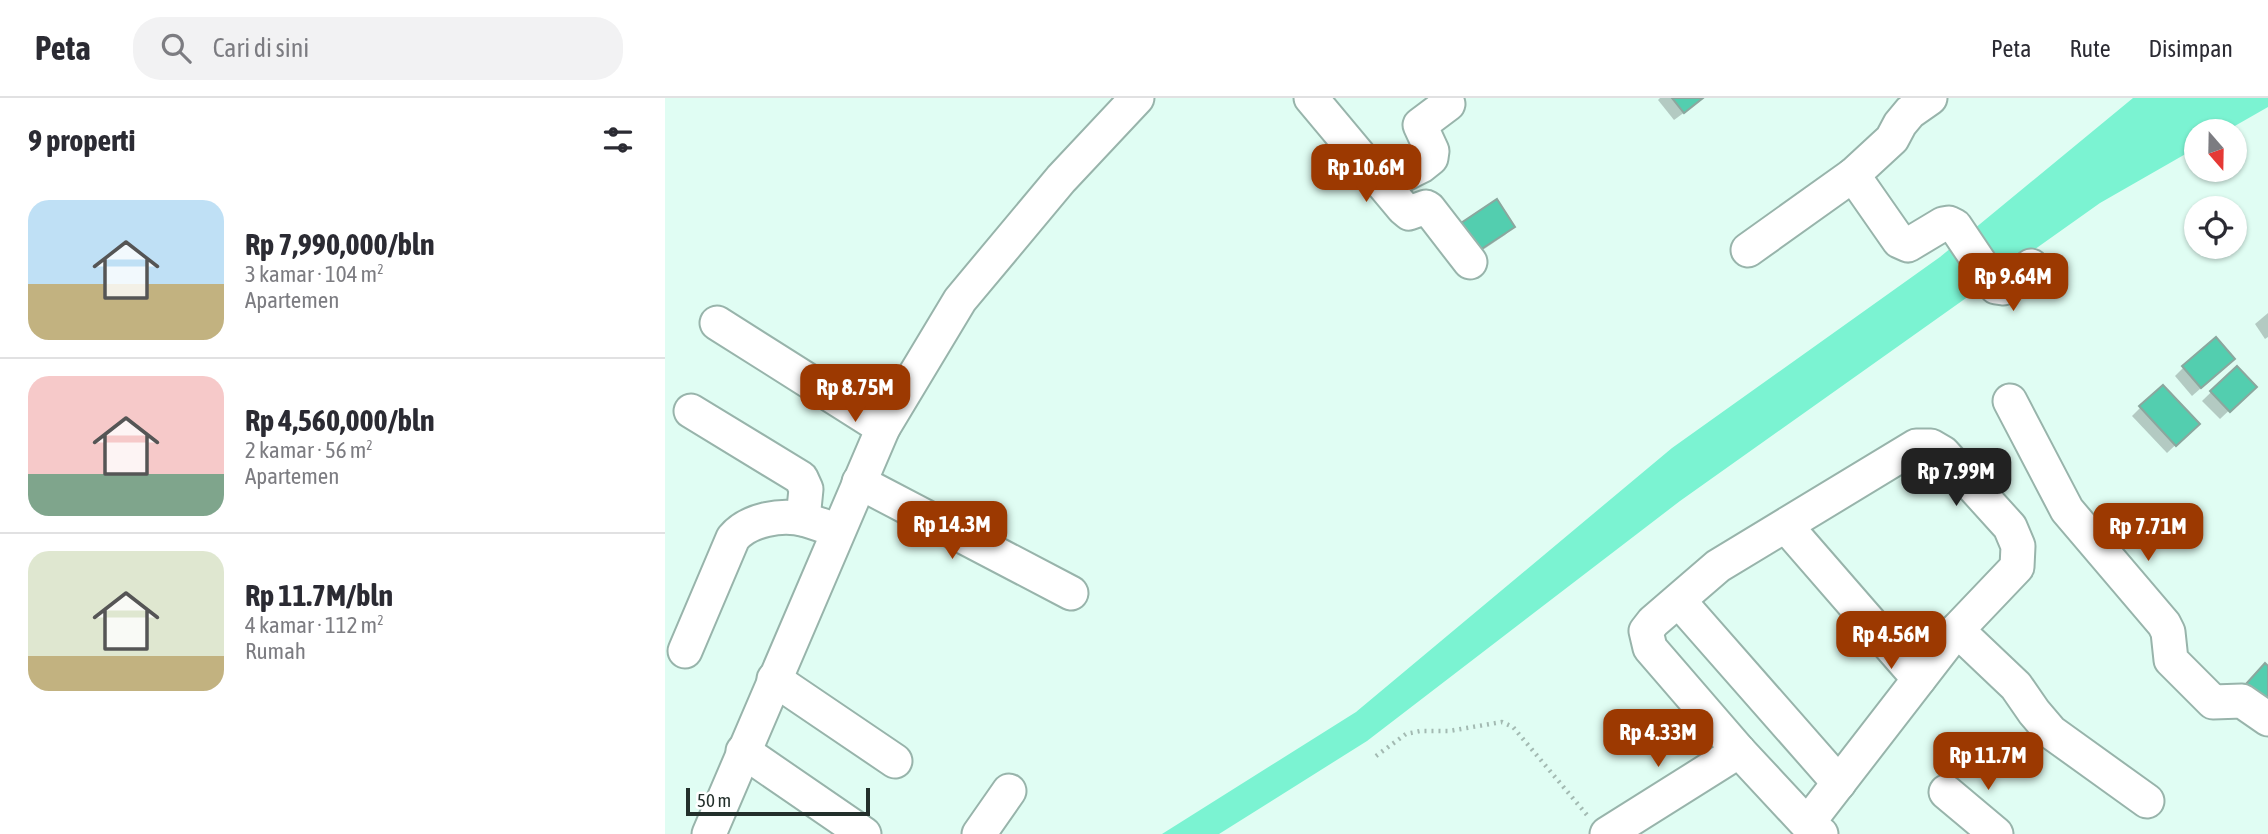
<!DOCTYPE html>
<html lang="id">
<head>
<meta charset="utf-8">
<style>
  :root { --surface:#fff; --page:#f2f2f3; --text:#2b2b33; --muted:#7c7c81; --line:#e1e1e2; --accent:#9c3901 }
  body { margin:0; font-family:"Asap Condensed",sans-serif; background:var(--page); color:var(--text); height:100vh; display:flex; flex-direction:column; font-size:26px; white-space:nowrap }
  * { box-sizing:border-box; margin:0 }
  p { font-size:23px; color:var(--muted) }
  .icon { flex:none; width:38px; height:38px; fill:none; stroke:currentColor; stroke-width:2; stroke-linecap:round; stroke-linejoin:round }
  .map { position:relative; flex:1; overflow:hidden }
  .details { display:flex; flex-direction:column; background:var(--surface); width:665px }
  .details>* { flex:none }
  .needle { width:46px; rotate:160deg }
  .fabs { position:absolute; left:1519px; top:21px; display:grid; gap:14px }
  .fabs a { display:grid; place-items:center; width:63px; height:63px; border-radius:50%; background:var(--surface); box-shadow:0 2px 5px #0004; font-size:35px }
  .scale { position:absolute; left:21px; bottom:18px; width:184px; box-sizing:border-box; padding-left:7px; border:4px solid #232f2b; border-top:0; font-size:19px; line-height:24px; white-space:nowrap; color:#232f2b; -webkit-text-stroke:5px #fff; paint-order:stroke }
  .price { position:absolute; translate:-50% -60px; padding:0 16px; border-radius:14px; background:var(--accent); color:#fff; font-size:23px; line-height:46px; filter:drop-shadow(0 2px 4px #0008) }
  .price::after { content:''; position:absolute; left:50%; top:42px; width:21px; height:16px; margin-left:-10px; background:inherit; clip-path:polygon(0 0,100% 0,50% 100%) }
  .price.current { background:#222; color:#fff }
  ul { padding:0; list-style:none }
  li { display:flex; align-items:center; gap:21px; height:175px; padding:0 28px }
  li+li { border-top:2px solid var(--line) }
  li span { display:grid; place-items:center; flex:none; width:196px; height:140px; border-radius:21px; color:#555 }
  li>.icon { margin-inline-start:auto }
  span .icon { width:84px; height:84px; fill:#fffc; stroke-width:1 }
  li b { font-size:30px }
  h2 { display:flex; justify-content:space-between; align-items:center; height:84px; padding:0 28px; font-size:30px }
  header { display:flex; align-items:center; gap:42px; box-sizing:border-box; height:98px; padding:0 35px; background:var(--surface); border-bottom:2px solid var(--line) }
  header strong { font-size:33px }
  nav { display:flex; gap:38px; margin-inline-start:auto; font-size:24px }
  .search { width:490px; height:63px; background:var(--page); display:flex; align-items:center; gap:18px; box-sizing:border-box; padding:0 24px; border-radius:28px; color:var(--muted); font-size:26px }
  main { display:flex; flex:1; min-height:0 }
  .map>svg:first-child { display:block }
  .water { fill:#7bf3d2 }
  .shadow { fill:#0003 }
  .building { fill:#53ceaf; stroke:#8ba79e; stroke-width:2 }
  .lines { fill:none; stroke-linecap:round; stroke-linejoin:round }
  .minor-casing { stroke:#98b4ab; stroke-width:37 }
  .path { stroke:#a3bab2; stroke-width:4.5; stroke-dasharray:2 5; stroke-linecap:butt }
  .minor { stroke:#fff; stroke-width:33 }
</style>
</head>
<body>
<header>
<strong>Peta</strong>
<div class="search"><svg class="icon" aria-label="search" viewBox="0 0 24 24"><circle cx="10" cy="10" r="6"/><path d="M15 15l6 6"/></svg>Cari di sini</div>
<nav><a>Peta</a><a>Rute</a><a>Disimpan</a></nav>
</header>
<main>
<section class="details">
<h2>9 properti<svg class="icon" aria-label="filters" viewBox="0 0 24 24"><path d="M4 7h16M4 17h16"/><circle cx="9" cy="7" r="2"/><circle cx="15" cy="17" r="2"/></svg></h2>
<ul>
<li><span style="background:linear-gradient(#bfe0f5 60%,#c2b280 0)"><svg class="icon" aria-label="home" viewBox="0 0 24 24"><path d="M3 11l9-7 9 7M6 9v11h12V9"/></svg></span><div><b>Rp 7,990,000/bln</b><p>3 kamar · 104 m²</p><p>Apartemen</p></div></li>
<li><span style="background:linear-gradient(#f6c9c9 70%,#7fa58c 0)"><svg class="icon" aria-label="home" viewBox="0 0 24 24"><path d="M3 11l9-7 9 7M6 9v11h12V9"/></svg></span><div><b>Rp 4,560,000/bln</b><p>2 kamar · 56 m²</p><p>Apartemen</p></div></li>
<li><span style="background:linear-gradient(#dfe7d0 75%,#c2b280 0)"><svg class="icon" aria-label="home" viewBox="0 0 24 24"><path d="M3 11l9-7 9 7M6 9v11h12V9"/></svg></span><div><b>Rp 11.7M/bln</b><p>4 kamar · 112 m²</p><p>Rumah</p></div></li>
</ul>
</section>
<div class="map">
<svg width="1603" height="736" viewBox="0 0 1603 736">
  <rect width="100%" height="100%" fill="#e0fdf3"/>
  <polygon class="water" points="1468,0 1603,0 1603,9 1561,33 1531,33 1531,50 1435,105 1015,403 702,643 554,736 497,736 691,614 1007,350 1275,159"/>
  <g class="shadow">
    <polygon points="995,0 1039,0 1009,22 993,2"/>
    <polygon points="848,129 840,137 800,164 783,139"/>
    <polygon points="1603,215 1603,239 1600,241 1590,226"/>
    <polygon points="1560,269 1527,298 1510,278 1518,270"/>
    <polygon points="1571,270 1589,289 1555,321 1537,303"/>
    <polygon points="1476,309 1524,334 1502,355 1467,318"/>
  </g>
  <g class="building">
    <polygon points="1007,0 1038,0 1019,15"/>
    <polygon points="832,101 850,129 809,156 790,129"/>
    <polygon points="1551,239 1570,261 1536,290 1517,268"/>
    <polygon points="1572,268 1592,289 1565,314 1545,293"/>
    <polygon points="1498,287 1535,326 1511,348 1474,308"/>
    <polygon points="1600,565 1603,568 1603,606 1581,586"/>
  </g>
  <g class="lines">
    <defs>
      <g id="minor">
        <polyline points="646,0 738,110 744,115 761,109 764,111 805,164"/>
        <polyline points="1188,77 1234,143 1243,147 1278,126 1284,125 1290,128 1331,189 1338,190 1366,168"/>
        <polyline points="720,86 756,68 766,60 767,53 755,27 783,6"/>
        <polyline points="1083,152 1188,77 1227,41 1235,26 1245,14 1265,0"/>
        <polyline points="52,225 218,330"/>
        <polyline points="1345,303 1402,412 1499,526 1503,534 1506,562 1548,604 1577,603 1603,621"/>
        <polyline points="26,313 136,380 141,391 138,421"/>
        <polyline points="194,384 406,495"/>
        <polyline points="1121,428 1254,581"/>
        <polyline points="1014,503 1174,685"/>
        <polyline points="1292,532 1351,588 1369,614 1386,634 1482,703"/>
        <path d="M20,553L68,440C83,422 117,415 141,422C151,425 162,429 173,433"/>
        <polyline points="109,581 230,663"/>
        <polyline points="78,653 199,736"/>
        <polyline points="1281,694 1331,736"/>
        <polyline points="1142,726 1292,532 1352,469 1353,448 1345,429 1278,355 1266,348 1251,348 1053,468 988,524 981,533 985,550 1074,653 1142,726 1156,736"/>
        <polyline points="44,736 218,330 295,202 396,81 472,0"/>
        <polyline points="314,736 344,693"/>
        <polyline points="942,736 1074,653"/>
      </g>
    </defs>
    <use href="#minor" class="minor-casing"/>
    <polyline class="path" points="711,658 741,636 755,633 784,633 837,624 848,629 922,717"/>
    <use href="#minor" class="minor"/>
  </g>
</svg>
<div class="fabs">
<a><svg class="needle" viewBox="-14 -14 28 28"><path d="M0-13l5 13h-10z" fill="#e53935"/><path d="M0 13l5-13h-10z" fill="#7c7c81"/></svg></a>
<a><svg class="icon" aria-label="locate" viewBox="0 0 24 24"><circle cx="12" cy="12" r="6"/><path d="M12 2v4M12 18v4M2 12h4M18 12h4"/></svg></a>
</div>
<div class="scale">50 m</div>
<b class="price" style="left:701px;top:106px">Rp 10.6M</b>
<b class="price" style="left:1348px;top:215px">Rp 9.64M</b>
<b class="price" style="left:190px;top:326px">Rp 8.75M</b>
<b class="price current" style="left:1291px;top:410px">Rp 7.99M</b>
<b class="price" style="left:287px;top:463px">Rp 14.3M</b>
<b class="price" style="left:1483px;top:465px">Rp 7.71M</b>
<b class="price" style="left:1226px;top:573px">Rp 4.56M</b>
<b class="price" style="left:993px;top:671px">Rp 4.33M</b>
<b class="price" style="left:1323px;top:694px">Rp 11.7M</b>
</div>
</main>
</body>
</html>
